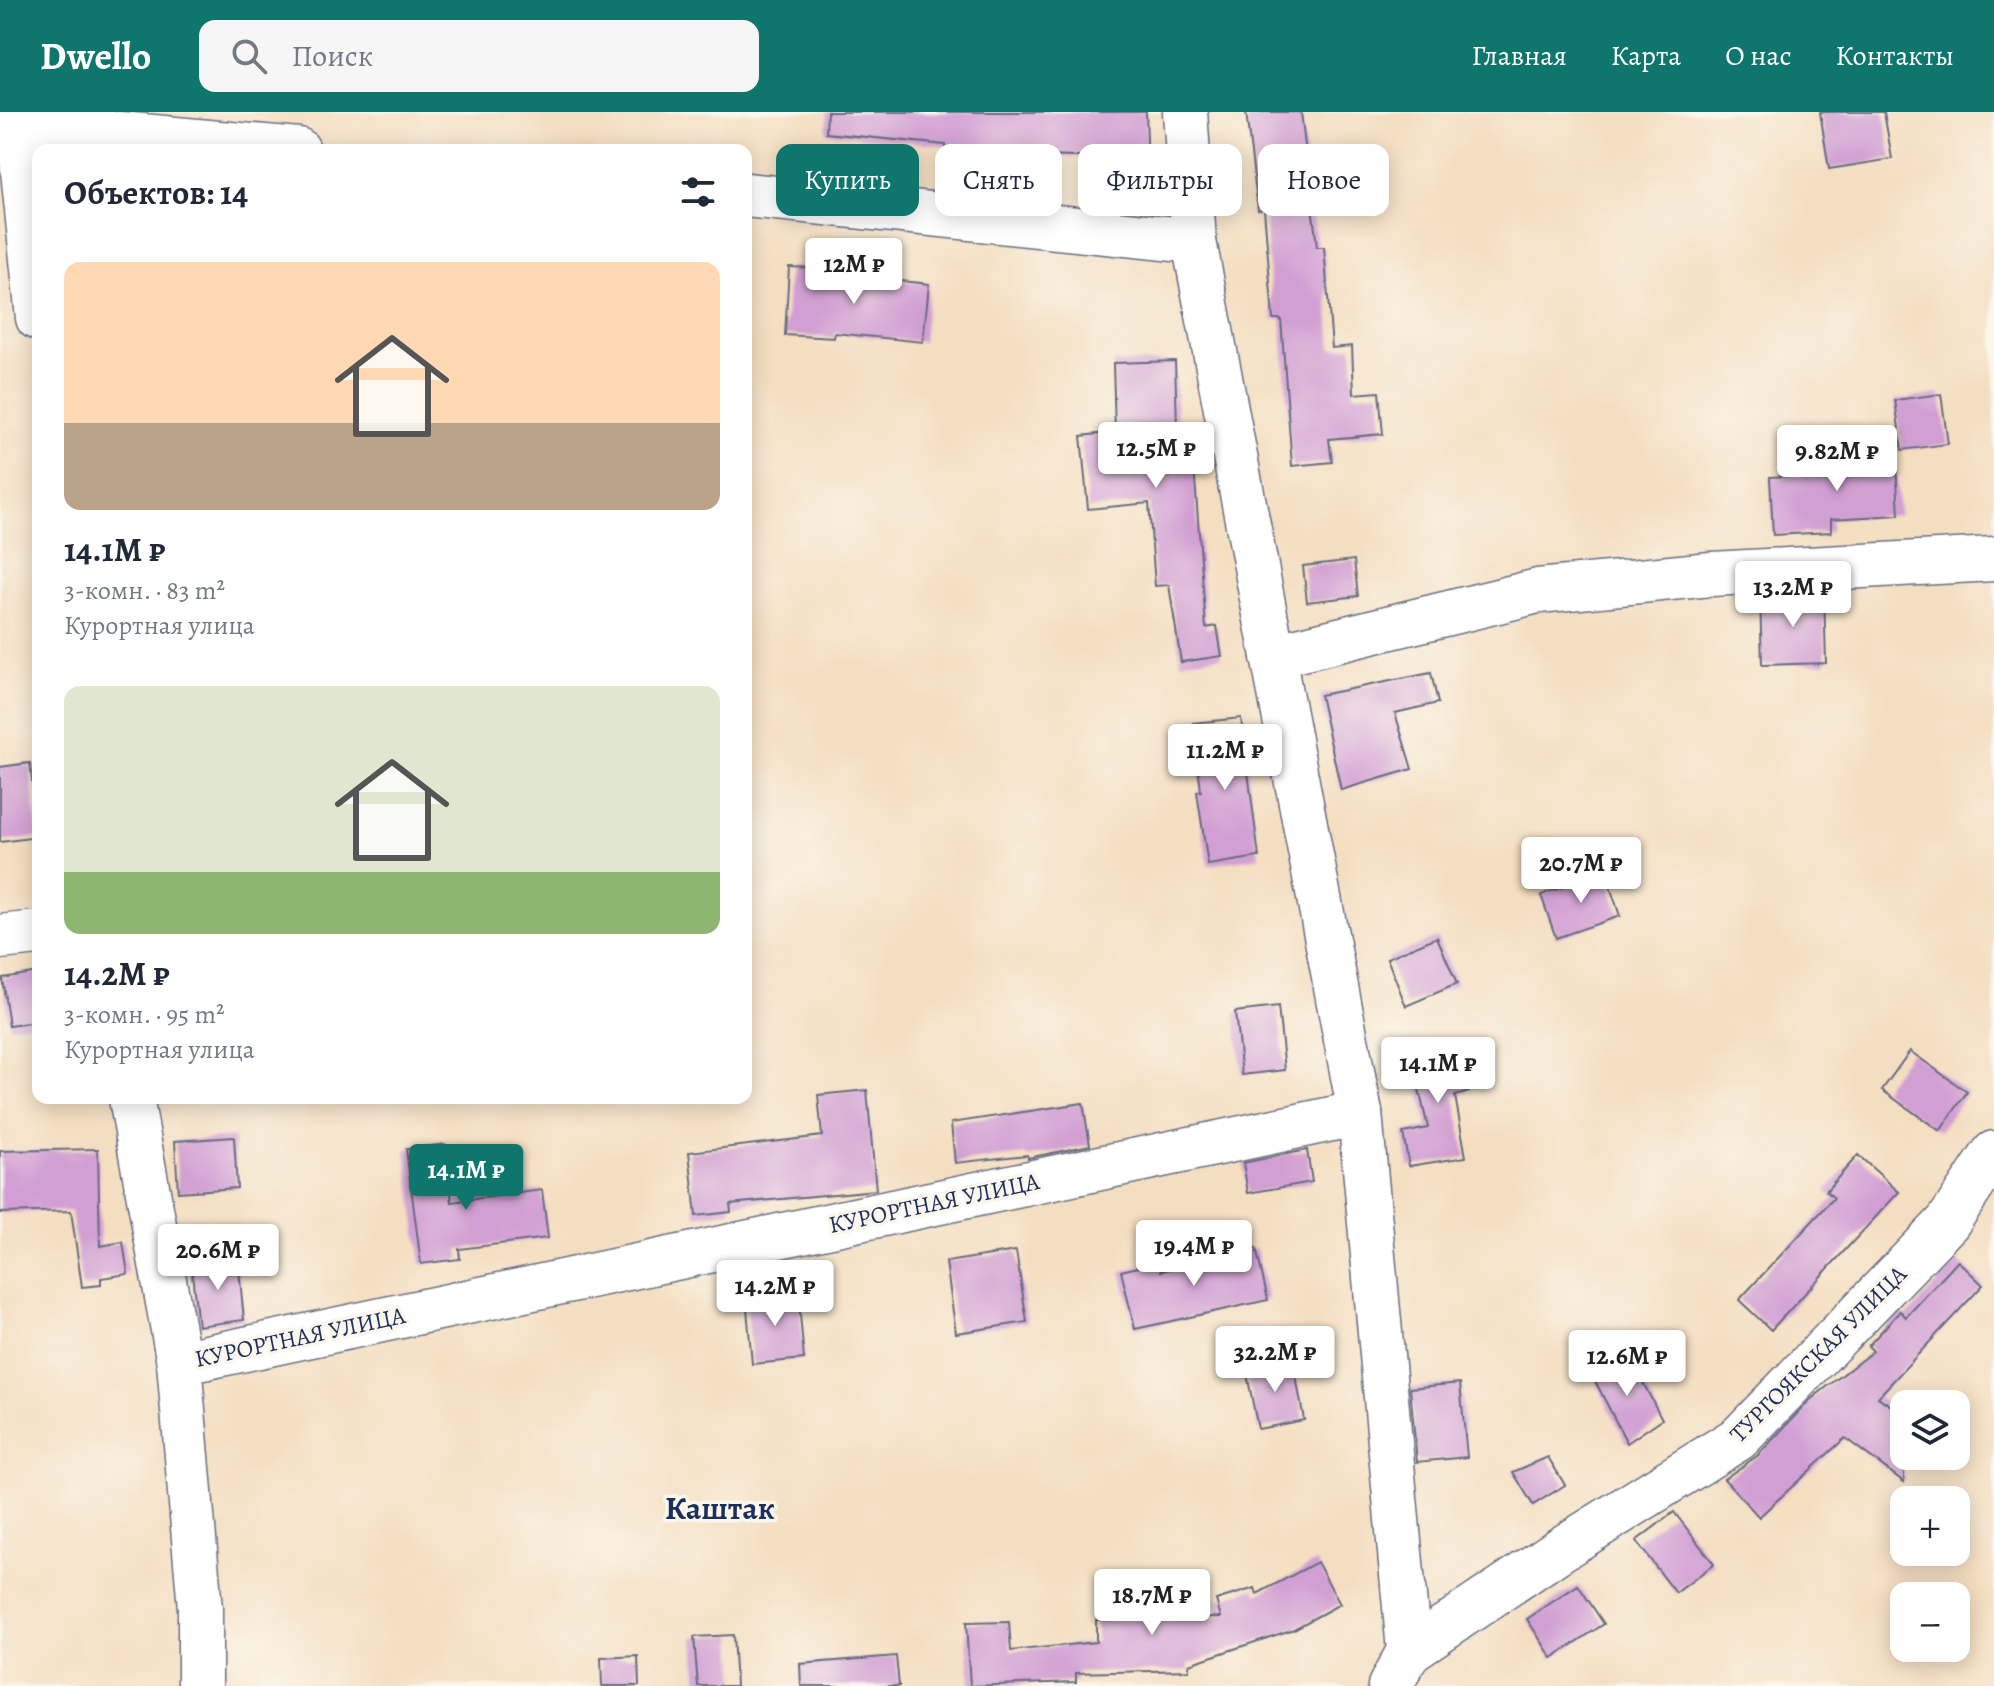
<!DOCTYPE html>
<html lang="ru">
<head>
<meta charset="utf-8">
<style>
  :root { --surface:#fff; --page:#f6f6f7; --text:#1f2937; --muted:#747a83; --accent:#0f766e }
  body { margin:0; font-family:Alegreya,serif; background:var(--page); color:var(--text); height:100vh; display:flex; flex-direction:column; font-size:30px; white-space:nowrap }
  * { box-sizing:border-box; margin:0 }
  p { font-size:26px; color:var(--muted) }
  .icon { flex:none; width:44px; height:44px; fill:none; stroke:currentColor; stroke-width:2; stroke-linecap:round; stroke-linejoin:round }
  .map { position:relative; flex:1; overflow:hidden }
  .details { position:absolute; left:32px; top:32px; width:720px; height:960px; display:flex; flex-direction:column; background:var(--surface); border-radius:16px; box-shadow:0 4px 20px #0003 }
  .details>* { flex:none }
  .banner { position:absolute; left:776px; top:32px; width:760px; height:72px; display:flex; gap:16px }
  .buttons { position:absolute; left:1890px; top:1278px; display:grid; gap:16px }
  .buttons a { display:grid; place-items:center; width:80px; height:80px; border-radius:16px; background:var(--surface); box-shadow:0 4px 20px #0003; font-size:40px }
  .price { position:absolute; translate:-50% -68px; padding:0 18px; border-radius:8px; background:#fff; color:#222; font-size:26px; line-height:52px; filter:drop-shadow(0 2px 4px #0008) }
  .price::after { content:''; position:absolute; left:50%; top:48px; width:24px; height:18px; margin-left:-12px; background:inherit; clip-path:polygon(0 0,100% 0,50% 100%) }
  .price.on { background:var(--accent); color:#fff }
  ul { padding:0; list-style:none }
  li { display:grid; align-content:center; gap:16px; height:424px; padding:0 32px }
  li span { display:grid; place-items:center; height:248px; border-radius:16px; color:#555 }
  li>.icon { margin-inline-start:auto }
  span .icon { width:144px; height:144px; fill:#fffc; stroke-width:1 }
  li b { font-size:34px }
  h2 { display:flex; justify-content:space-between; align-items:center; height:96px; padding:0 32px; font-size:34px }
  .chip { padding:0 28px; border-radius:16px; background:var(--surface); box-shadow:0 4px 20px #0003; font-size:28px; line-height:72px }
  .chip.on { background:var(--accent); color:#fff }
  header { display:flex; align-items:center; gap:48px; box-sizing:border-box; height:112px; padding:0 40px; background:var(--accent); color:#fff }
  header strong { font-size:38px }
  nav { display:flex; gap:44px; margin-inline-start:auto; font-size:28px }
  .search { width:560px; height:72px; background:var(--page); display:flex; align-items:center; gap:20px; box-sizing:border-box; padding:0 28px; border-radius:16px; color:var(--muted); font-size:30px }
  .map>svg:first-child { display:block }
  .building { fill:#d19fd3 }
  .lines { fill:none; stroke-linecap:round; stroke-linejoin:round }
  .minor-casing { stroke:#676c81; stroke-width:47 }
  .minor { stroke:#fff; stroke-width:44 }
  .labels { text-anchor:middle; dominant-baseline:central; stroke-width:7; stroke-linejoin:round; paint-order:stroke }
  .street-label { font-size:24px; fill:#1b2f5e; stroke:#fbf7ec }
  .district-label { font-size:32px; font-weight:bold; fill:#1b2f5e; stroke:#fbf7ec }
</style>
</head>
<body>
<header>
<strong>Dwello</strong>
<div class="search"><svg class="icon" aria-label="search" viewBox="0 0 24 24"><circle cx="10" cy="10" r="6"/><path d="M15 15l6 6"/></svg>Поиск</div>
<nav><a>Главная</a><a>Карта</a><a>О нас</a><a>Контакты</a></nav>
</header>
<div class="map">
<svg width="1994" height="1574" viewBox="0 0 1994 1574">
  <rect width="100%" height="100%" fill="#fbf7ec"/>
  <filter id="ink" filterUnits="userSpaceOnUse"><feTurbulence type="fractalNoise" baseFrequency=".0125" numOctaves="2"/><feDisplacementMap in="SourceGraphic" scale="16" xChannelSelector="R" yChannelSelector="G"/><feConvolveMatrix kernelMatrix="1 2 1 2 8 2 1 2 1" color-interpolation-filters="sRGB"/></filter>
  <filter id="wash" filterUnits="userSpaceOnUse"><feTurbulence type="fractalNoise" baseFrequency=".006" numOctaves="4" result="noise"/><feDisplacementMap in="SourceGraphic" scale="32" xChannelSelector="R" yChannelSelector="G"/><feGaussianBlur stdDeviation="1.8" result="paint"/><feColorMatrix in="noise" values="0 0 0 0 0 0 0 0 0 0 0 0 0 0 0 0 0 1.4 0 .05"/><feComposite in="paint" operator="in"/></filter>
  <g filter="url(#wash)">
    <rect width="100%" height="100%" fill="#f4dec1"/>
    <g id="blocks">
      <g class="building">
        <polygon points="827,0 1146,0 1148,59 1109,60 1108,46 945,41 945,33 826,21"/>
        <polygon points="1246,0 1301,0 1317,135 1324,135 1332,236 1352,234 1354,282 1379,280 1383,322 1329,327 1332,350 1292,354 1281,207 1273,207 1264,97 1258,98"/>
        <polygon points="1820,0 1884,0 1892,47 1829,57"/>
        <polygon points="789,155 838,157 838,162 929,172 923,230 835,221 834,226 785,223"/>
        <polygon points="1175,249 1177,314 1191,313 1206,516 1217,514 1222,544 1181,550 1169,473 1155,474 1149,391 1088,397 1081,324 1115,320 1113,251"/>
        <polygon points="1941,282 1948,332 1902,338 1895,288"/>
        <polygon points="1895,334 1899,403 1831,407 1831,420 1773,423 1770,365 1845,361 1844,337"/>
        <polygon points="1354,448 1358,484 1307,490 1303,454"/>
        <polygon points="1824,481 1826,551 1762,553 1760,484"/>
        <polygon points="1431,561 1438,591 1395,601 1412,657 1341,678 1320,583"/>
        <polygon points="1241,606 1259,745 1208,753 1197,680 1201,679 1193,611"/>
        <polygon points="30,651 38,725 0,730 0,655"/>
        <polygon points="1605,760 1620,804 1556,826 1541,783"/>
        <polygon points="1437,825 1457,872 1406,894 1387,846"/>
        <polygon points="38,860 38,910 9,914 2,866"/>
        <polygon points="1278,895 1285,958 1242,963 1235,900"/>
        <polygon points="1456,928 1469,980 1455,984 1466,1045 1409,1054 1403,1021 1428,1016 1410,938"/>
        <polygon points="1910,939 1967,980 1940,1019 1882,978"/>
        <polygon points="867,978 876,1078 730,1092 731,1100 696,1104 689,1040 822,1024 818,983"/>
        <polygon points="1083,991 1090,1033 1028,1046 1027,1043 955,1051 951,1011"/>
        <polygon points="234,1025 237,1076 178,1080 175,1029"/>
        <polygon points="445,1032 452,1090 542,1078 548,1126 459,1137 460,1147 421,1152 406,1037"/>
        <polygon points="98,1037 100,1134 123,1130 128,1162 101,1166 101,1173 82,1175 71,1099 0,1101 0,1039"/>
        <polygon points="1307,1038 1312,1070 1248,1081 1243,1051"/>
        <polygon points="1858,1043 1899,1080 1771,1218 1739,1188 1834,1086 1826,1079"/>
        <polygon points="1256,1136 1268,1188 1135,1217 1121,1159 1159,1150 1161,1159"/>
        <polygon points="1016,1139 1027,1210 956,1221 946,1150"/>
        <polygon points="238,1147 244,1208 198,1214 191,1152"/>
        <polygon points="1958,1149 1983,1173 1878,1285 1904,1303 1904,1370 1845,1326 1759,1405 1724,1367 1757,1344 1810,1288 1873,1239 1868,1234 1900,1199 1906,1205"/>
        <polygon points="798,1180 804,1247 752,1252 746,1185"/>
        <polygon points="1628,1242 1662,1307 1627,1331 1593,1265"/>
        <polygon points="1293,1248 1304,1308 1258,1317 1246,1257"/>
        <polygon points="1460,1271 1467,1345 1417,1350 1410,1276"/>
        <polygon points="1548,1345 1565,1373 1533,1393 1513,1360"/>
        <polygon points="1674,1400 1714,1452 1676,1481 1636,1429"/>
        <polygon points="1317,1450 1340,1492 1294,1517 1189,1552 1189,1558 1076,1561 1076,1570 970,1574 966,1511 1009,1510 1011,1539 1096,1530 1096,1508 1221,1505 1216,1488 1255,1476 1257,1482"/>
        <polygon points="1578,1473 1604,1512 1552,1546 1527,1507"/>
        <polygon points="733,1523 736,1574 698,1574 694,1525"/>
        <polygon points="638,1544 639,1574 602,1574 601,1546"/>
        <polygon points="896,1544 899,1574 801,1574 800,1552"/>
      </g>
    </g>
  </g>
  <g filter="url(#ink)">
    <use href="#blocks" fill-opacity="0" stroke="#676c81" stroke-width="2"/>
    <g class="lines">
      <defs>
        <g id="minor">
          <polyline points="17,0 38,206"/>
          <polyline points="1185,0 1194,129 1360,1001 1409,1539 1390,1574"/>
          <polyline points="0,11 298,38"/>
          <polyline points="746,83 1194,129"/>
          <polyline points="1273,544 1538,479 1711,462 1994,447"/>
          <polyline points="0,825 38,821"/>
          <polyline points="131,986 179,1251 200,1497 200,1574"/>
          <polyline points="179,1251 1360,1001"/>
          <polyline points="1409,1539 1561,1437 1739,1326 1948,1110 1994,1041"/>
        </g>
      </defs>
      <use href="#minor" class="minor-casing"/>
      <use href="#minor" class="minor"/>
    </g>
  </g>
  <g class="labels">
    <g class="street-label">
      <text transform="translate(934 1091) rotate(-12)">КУРОРТНАЯ УЛИЦА</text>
      <text transform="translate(300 1225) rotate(-12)">КУРОРТНАЯ УЛИЦА</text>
      <text transform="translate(1818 1242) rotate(-45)">ТУРГОЯКСКАЯ УЛИЦА</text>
    </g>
    <g class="district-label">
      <text x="720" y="1396">Каштак</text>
    </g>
  </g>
</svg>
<div class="buttons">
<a><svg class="icon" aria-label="layers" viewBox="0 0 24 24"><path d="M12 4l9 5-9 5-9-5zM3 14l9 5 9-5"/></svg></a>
<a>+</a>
<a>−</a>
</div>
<b class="price" style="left:854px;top:194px">12M ₽</b>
<b class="price" style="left:1156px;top:378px">12.5M ₽</b>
<b class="price" style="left:1837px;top:381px">9.82M ₽</b>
<b class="price" style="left:1793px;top:517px">13.2M ₽</b>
<b class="price" style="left:1225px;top:680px">11.2M ₽</b>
<b class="price" style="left:1581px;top:793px">20.7M ₽</b>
<b class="price" style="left:1438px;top:993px">14.1M ₽</b>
<b class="price on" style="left:466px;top:1100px">14.1M ₽</b>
<b class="price" style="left:1194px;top:1176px">19.4M ₽</b>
<b class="price" style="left:218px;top:1180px">20.6M ₽</b>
<b class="price" style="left:775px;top:1216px">14.2M ₽</b>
<b class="price" style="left:1275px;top:1282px">32.2M ₽</b>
<b class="price" style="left:1627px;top:1286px">12.6M ₽</b>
<b class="price" style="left:1152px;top:1525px">18.7M ₽</b>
<div class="banner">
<a class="chip on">Купить</a>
<a class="chip">Снять</a>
<a class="chip">Фильтры</a>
<a class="chip">Новое</a>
</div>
<section class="details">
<h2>Объектов: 14<svg class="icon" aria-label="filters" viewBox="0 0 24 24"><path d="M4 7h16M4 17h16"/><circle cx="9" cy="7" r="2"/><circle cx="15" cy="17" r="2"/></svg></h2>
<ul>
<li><span style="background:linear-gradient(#ffd9b3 65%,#b9a48a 0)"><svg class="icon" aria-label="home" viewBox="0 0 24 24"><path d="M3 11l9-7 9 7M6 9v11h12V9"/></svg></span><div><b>14.1M ₽</b><p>3-комн. · 83 m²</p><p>Курортная улица</p></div></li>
<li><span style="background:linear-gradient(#dfe7d0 75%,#8fb573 0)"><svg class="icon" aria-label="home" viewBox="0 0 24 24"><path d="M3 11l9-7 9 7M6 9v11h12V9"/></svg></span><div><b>14.2M ₽</b><p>3-комн. · 95 m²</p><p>Курортная улица</p></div></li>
</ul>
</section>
</div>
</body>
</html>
